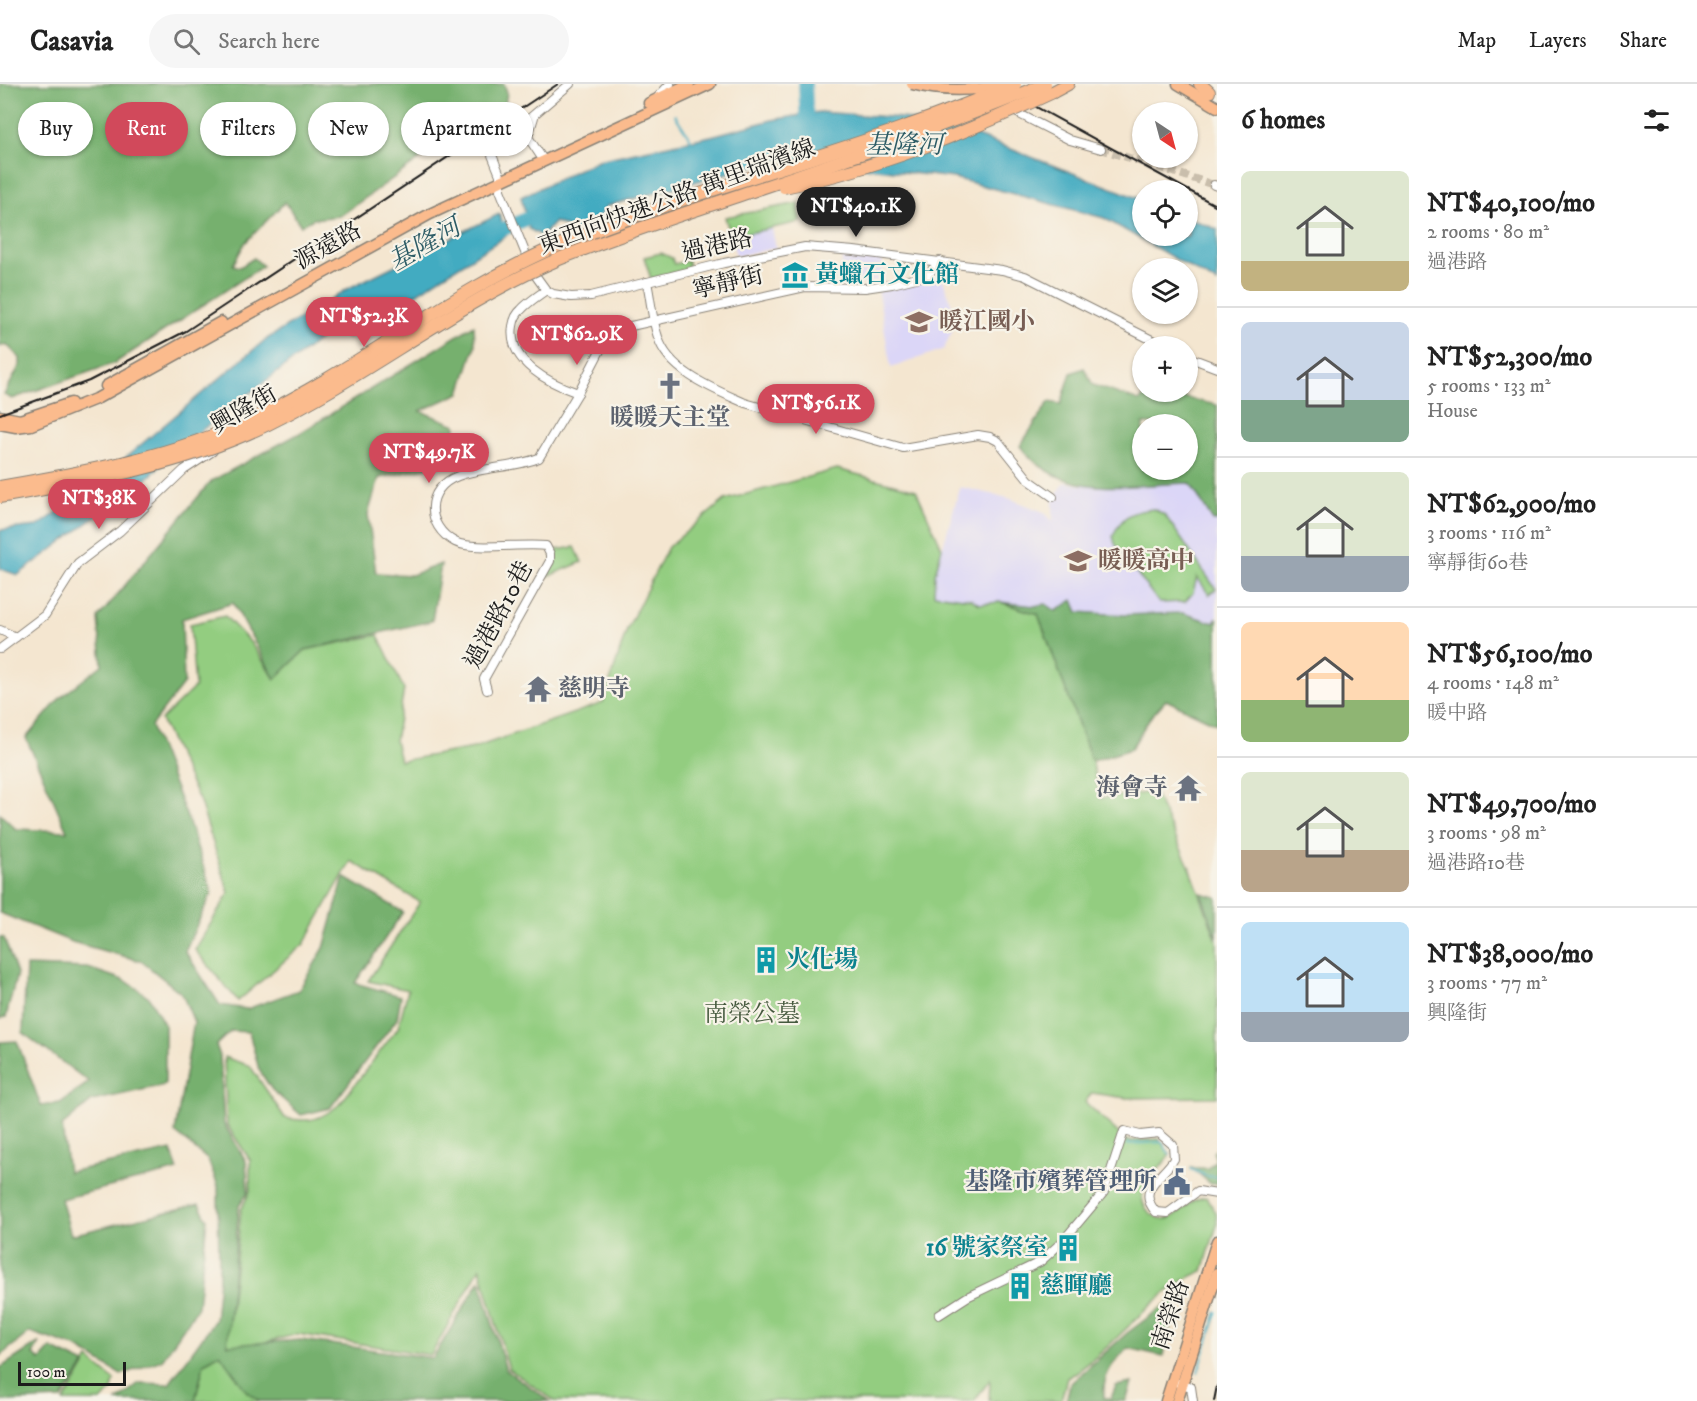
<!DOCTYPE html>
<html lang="en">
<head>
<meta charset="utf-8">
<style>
  :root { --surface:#fff; --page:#f6f6f6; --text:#222; --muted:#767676; --line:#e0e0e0; --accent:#d1495b }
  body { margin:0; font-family:"IM FELL DW Pica","Noto Serif TC",serif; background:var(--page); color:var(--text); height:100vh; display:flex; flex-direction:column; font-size:22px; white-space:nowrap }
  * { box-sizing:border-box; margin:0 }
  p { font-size:20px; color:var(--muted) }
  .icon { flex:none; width:33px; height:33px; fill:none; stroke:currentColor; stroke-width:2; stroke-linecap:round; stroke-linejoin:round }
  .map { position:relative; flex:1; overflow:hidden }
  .side { display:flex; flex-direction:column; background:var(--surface); width:480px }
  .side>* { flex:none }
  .top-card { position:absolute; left:18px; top:18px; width:570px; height:54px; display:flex; gap:12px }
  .needle { width:39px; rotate:144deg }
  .fabs { position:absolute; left:1132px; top:18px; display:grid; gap:12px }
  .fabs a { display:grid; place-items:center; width:66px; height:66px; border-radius:50%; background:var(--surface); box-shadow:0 2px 4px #0004; font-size:30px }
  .scale { position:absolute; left:18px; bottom:15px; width:108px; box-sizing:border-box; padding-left:6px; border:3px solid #1c1c1c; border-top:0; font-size:16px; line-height:21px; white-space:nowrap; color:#1c1c1c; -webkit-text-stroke:4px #f7f3e8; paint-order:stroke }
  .price { position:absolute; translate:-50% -51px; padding:0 14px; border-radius:21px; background:var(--accent); color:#fff; font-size:20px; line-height:39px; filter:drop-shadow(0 2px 3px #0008) }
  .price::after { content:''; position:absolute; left:50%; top:36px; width:18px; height:14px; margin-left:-9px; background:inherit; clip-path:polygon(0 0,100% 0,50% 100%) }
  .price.selected { background:#222; color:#fff }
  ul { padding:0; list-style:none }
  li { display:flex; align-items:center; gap:18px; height:150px; padding:0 24px }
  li+li { border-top:2px solid var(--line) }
  li span { display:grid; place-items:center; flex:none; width:168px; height:120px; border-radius:9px; color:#555 }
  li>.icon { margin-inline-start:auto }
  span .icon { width:72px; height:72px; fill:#fffc; stroke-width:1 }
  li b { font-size:26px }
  h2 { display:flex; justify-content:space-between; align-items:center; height:72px; padding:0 24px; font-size:26px }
  .pill { padding:0 21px; border-radius:27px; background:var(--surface); box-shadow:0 2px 4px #0004; font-size:21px; line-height:54px }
  .pill.selected { background:var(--accent); color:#fff }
  header { display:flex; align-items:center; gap:36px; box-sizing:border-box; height:84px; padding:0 30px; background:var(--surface); border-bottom:2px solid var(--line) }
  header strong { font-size:28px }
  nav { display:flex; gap:33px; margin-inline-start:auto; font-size:21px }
  .search { width:420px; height:54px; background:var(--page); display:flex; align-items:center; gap:15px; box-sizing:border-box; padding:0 21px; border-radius:33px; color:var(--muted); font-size:22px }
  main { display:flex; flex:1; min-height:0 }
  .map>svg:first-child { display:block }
  .built { fill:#dbd6f7 }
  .green { fill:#93cd80; stroke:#58744e; stroke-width:1.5 }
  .forest { fill:#76b06e; stroke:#496645; stroke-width:1.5; fill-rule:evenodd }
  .water { fill:#42abc1; stroke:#2f646e; stroke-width:1.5 }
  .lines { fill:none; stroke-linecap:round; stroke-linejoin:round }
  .stream { stroke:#42abc1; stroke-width:2 }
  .river { stroke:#42abc1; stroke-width:14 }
  .minor-tunnel { stroke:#c9beac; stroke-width:8; stroke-dasharray:8 4; stroke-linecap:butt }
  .minor-casing { stroke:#888176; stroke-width:10 }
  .major-casing { stroke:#888176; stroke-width:13 }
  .highway-casing { stroke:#888176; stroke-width:14 }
  .minor { stroke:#fff; stroke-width:8 }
  .major { stroke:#fbbb8d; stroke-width:10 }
  .highway { stroke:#fbbb8d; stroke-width:12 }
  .rail { stroke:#1c1c1c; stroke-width:2 }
  .major-bridge-casing { stroke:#888176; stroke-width:13; stroke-linecap:butt }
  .highway-bridge-casing { stroke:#888176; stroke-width:14; stroke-linecap:butt }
  .major-bridge { stroke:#fbbb8d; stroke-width:10 }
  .highway-bridge { stroke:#fbbb8d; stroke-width:12 }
  .labels { text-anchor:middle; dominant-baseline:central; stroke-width:4.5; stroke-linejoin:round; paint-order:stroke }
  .street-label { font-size:24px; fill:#1c1c1c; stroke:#f7f3e8 }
  .culture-label { font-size:24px; font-weight:bold; fill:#0d838f; stroke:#f7f3e8; text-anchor:start }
  .education-label { font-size:24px; font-weight:bold; fill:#785e54; stroke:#f7f3e8; text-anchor:start }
  .worship-label { font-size:24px; font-weight:bold; fill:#5b616d; stroke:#f7f3e8 }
  .park-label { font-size:24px; fill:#465a3f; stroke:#f7f3e8 }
  .service-label { font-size:24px; font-weight:bold; fill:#4e5e75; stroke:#f7f3e8; text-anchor:end }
  .water-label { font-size:26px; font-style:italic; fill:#2d5c66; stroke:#f7f3e8 }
</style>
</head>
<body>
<header>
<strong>Casavia</strong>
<div class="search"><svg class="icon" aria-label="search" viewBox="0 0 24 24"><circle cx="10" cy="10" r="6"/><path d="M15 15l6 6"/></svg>Search here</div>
<nav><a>Map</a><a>Layers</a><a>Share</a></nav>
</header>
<main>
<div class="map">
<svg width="1217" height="1317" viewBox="0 0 1217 1317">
  <rect width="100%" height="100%" fill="#f7f3e8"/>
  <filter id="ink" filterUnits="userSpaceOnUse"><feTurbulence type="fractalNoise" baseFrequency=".0167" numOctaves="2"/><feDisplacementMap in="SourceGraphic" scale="12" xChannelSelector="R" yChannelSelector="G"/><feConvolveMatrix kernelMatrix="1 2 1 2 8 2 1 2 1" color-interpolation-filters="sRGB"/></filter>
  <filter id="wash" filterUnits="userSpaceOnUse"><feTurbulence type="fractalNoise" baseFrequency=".008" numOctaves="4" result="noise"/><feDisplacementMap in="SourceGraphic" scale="24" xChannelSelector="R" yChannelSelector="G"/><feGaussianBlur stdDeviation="1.35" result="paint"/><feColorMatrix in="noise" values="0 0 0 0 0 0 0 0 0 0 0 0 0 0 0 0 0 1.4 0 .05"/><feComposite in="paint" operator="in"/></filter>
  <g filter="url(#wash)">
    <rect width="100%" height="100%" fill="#f4e6d0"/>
    <g class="built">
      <polygon points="772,144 776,164 736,172 731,153"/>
      <polygon points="843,170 882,174 884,196 855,201 839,201"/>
      <polygon points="942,193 957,236 944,265 891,284 878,207"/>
      <polygon points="1065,398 1080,401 1190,399 1212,437 1217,437 1217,533 1215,539 1183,529 1123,531 1056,527 1046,520 1035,522 1000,518 979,520 934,510 935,490 960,403 1008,414 1044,428 1053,437 1053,416"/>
    </g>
    <g class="green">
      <polygon points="799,119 800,138 731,153 725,133"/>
      <polygon points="661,169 672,174 674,180 688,177 689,185 651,195 644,173"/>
      <path d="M837,385L916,406L942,464L935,490L934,510L971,515L979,520L1000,518L1038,530L1092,677L1100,714L1154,708L1191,786L1217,857V1013L1126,1014L1092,1009L1085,1018L1127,1057L1159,1055L1170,1070C1159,1089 1125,1111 1153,1131C1157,1134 1165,1136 1170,1134C1184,1128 1190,1114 1206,1113L1216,1128L1217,1141L1203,1187C1152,1206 1114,1267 1067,1294L1061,1317H989L990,1296L974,1317H555L509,1285L480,1184L431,1271L298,1250L239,1265L280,1317H195L204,1279L218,1271L230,1232L241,1126L250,1107V1076L227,1041L224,973L250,982L285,1034C310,1039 320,1036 340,1020L398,944L408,906L368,897L420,818L351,777L304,860L238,917L195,866L229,809L200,718L161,636L195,603L190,540L225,532L251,559L275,595L305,566L378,551L404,605L395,657L400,677L474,664L603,619L627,545L668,463L725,416Z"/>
      <path d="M1154,425L1165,431L1216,505L1209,511L1197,493L1193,509L1185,518L1159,519L1115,460L1113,452C1122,431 1132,427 1154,425Z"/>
      <polygon points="575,463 582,478 544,494 556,478 556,466"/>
      <polygon points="89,1275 114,1296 112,1306 101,1317 64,1317"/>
    </g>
    <g class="forest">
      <polygon points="0,0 504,0 507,8 505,22 440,61 340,132 313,135 301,142 285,118 245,159 233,181 240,183 254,174 263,182 115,279 12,315 4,311 20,281 20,274 6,260 0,263"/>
      <polygon points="474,241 475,262 460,309 420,327 456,341 453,378 379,394 368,430 376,489 412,491 441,480 432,537 305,566 275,595 233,519 182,535 184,599 151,642 188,736 212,808 185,867 220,921 247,925 299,906 324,864 344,793 403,828 355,899 401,912 397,935 330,1024 301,1031 272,1006 259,986 249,948 231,947 216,961 220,972 224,1040 246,1077 248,1108 239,1122 227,1261 301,1256 433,1274 480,1196 506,1286 550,1317 261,1317 247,1308 220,1270 204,1279 195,1317 117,1317 139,1299 169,1300 215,1236 219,1195 218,1102 208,1076 175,1048 194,938 182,910 141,877 72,858 0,829 0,730 16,745 67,747 26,654 60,614 102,581 98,534 211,397 300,349"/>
      <path d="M1084,284L1093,301L1139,317L1150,308H1159L1217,321V437H1213L1190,399C1128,400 1063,418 1020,362L1049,318L1061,320L1071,289ZM1188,340V386H1143V340Z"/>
      <polygon points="1073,516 1078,528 1123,531 1183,529 1214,539 1217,533 1217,640 1166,616 1149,635 1131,665 1092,677 1038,530 1000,518 1034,522 1046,520 1056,527"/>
      <polygon points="1201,809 1217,813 1217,854"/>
      <polygon points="0,853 4,854 17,890 6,933 0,935"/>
      <polygon points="26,882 88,884 126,897 149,913 165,942 165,1001 92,1017 62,1042 68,1088 171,1066 178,1086 61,1115 71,1151 199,1120 207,1135 198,1223 162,1276 121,1291 78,1264 30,1248 0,1272 0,958 17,957 41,1022 60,1019 89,998 23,949"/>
      <polygon points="1217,1065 1217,1100 1211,1100 1192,1084 1208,1084 1216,1076 1213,1068"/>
      <path d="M1178,1211L1163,1272L1128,1264C1112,1279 1102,1292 1104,1314H1111L1116,1302L1132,1299L1126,1317H1066L1070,1300L1127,1249Z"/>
      <polygon points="40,1258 33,1270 40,1276 51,1264 85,1280 62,1315 0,1317 0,1284"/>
    </g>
    <g class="water">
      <polygon points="819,28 903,34 977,52 1143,116 1143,152 1188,152 1188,134 1217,145 1217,199 1104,134 954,94 783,74 607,122 598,134 574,146 555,138 542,152 529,145 521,113 598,76 711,52 772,36"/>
      <polygon points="499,130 506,152 347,254 335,244 202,346 144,397 18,491 0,485 0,446 38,442 80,412 265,256 349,204"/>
    </g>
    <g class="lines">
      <g class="stream">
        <polyline points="675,31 693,59"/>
        <polyline points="1126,1060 1162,1058 1170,1071"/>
        <polyline points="1191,1085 1206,1092 1217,1093"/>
        <polyline points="1198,1288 1217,1228"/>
      </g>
      <g class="river">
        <polyline points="805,0 807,43"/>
        <polyline points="488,152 542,128"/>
      </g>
    </g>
  </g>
  <g filter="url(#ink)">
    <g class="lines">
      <polyline class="minor-tunnel" points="1101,65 1214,101"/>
      <defs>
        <g id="minor">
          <polyline points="570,0 497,62 492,71 500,91 500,106 533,188 546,206 553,210 571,213 591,212 724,179 805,163 854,167 1002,186 1025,192 1164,262"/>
          <polyline points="657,14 670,0"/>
          <polyline points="996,18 1070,56 1101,65"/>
          <polyline points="534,33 528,53 544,77"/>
          <polyline points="1214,101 1217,102"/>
          <path d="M647,198C651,216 652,236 658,253C668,288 716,306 745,319L903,364L978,351L990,353L998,357L1029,396L1053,413"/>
          <polyline points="1188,273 1217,284"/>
          <polyline points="578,309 606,255 622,244 805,203 865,204 892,200 928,191 940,177"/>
          <polyline points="0,546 16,553 45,531 78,479 120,447 184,386 213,367"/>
          <polyline points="0,565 16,553"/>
          <path d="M487,606L484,595L550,477V470L546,462C523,459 472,467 455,458C425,442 425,404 458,392C484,383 513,384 539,374L578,309C549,299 507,278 513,242C514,236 516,230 521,226C528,218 538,212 546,206"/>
          <path d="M939,1231L967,1213L1040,1178L1062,1158L1104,1108L1124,1047L1140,1051L1159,1049L1173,1061L1174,1075C1163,1093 1135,1105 1156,1128L1168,1129L1198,1107L1217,1110"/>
          <polyline points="1178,1299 1191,1303 1193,1317"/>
        </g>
        <g id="major">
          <polyline points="1178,0 1217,23"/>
          <polyline points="649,19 689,0"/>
          <polyline points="106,302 221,238"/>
          <polyline points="0,332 20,336 71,319"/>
          <polyline points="0,340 16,343 31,341 98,314 430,130 710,0"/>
          <polyline points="1166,1317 1217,1157"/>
          <polyline points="1177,1317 1217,1189"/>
        </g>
        <g id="highway">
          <polyline points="1200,0 1209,8"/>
          <polyline points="1053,8 1068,0"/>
        </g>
      </defs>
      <use href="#minor" class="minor-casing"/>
      <use href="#major" class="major-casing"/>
      <use href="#highway" class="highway-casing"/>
      <use href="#minor" class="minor"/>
      <use href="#major" class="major"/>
      <use href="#highway" class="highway"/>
      <g class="rail">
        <polyline points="994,0 1217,122"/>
        <polyline points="0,330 89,297 186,247 558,0"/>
        <polyline points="1214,1317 1217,1302"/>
      </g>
      <defs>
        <path id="major-bridge" d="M912,0C942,8 976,7 1007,0"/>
        <g id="highway-bridge">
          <path d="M784,103C877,85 968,48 1053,8"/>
          <path d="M0,403C87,388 174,372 255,334C360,284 450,208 557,162C707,100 867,65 1015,0"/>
          <path d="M0,413C91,397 184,381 268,340C368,291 456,219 559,175C622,149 687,129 752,107C851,74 949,40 1045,0"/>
        </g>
      </defs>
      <use href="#major-bridge" class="major-bridge-casing"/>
      <use href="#highway-bridge" class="highway-bridge-casing"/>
      <use href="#major-bridge" class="major-bridge"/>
      <use href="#highway-bridge" class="highway-bridge"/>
    </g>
  </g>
  <defs>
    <symbol id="museum-bare" viewBox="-9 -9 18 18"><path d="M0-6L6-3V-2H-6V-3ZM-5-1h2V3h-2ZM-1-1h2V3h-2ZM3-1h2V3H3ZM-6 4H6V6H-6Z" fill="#0f9aa8" stroke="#f7f3e8" stroke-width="2.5" paint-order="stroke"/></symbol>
    <symbol id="school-bare" viewBox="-9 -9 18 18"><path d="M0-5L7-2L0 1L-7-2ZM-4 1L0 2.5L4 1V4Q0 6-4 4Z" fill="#8d6e63" stroke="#f7f3e8" stroke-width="2.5" paint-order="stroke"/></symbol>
    <symbol id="church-bare" viewBox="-9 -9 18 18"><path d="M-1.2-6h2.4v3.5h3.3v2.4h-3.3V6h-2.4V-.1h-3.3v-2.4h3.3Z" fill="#6b7280" stroke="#f7f3e8" stroke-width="2.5" paint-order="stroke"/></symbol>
    <symbol id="temple-bare" viewBox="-9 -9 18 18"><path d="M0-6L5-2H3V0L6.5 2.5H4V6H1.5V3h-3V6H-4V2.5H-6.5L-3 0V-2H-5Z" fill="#6b7280" stroke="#f7f3e8" stroke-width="2.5" paint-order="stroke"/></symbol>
    <symbol id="building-bare" viewBox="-9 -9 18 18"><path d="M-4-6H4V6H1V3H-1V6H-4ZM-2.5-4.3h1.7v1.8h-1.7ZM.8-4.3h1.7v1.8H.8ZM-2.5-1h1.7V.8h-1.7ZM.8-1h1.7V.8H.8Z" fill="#0f9aa8" stroke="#f7f3e8" stroke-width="2.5" paint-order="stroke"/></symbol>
    <symbol id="civic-bare" viewBox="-9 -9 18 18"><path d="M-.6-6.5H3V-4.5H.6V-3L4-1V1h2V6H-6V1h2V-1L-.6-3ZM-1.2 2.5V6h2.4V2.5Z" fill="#5c6f8a" stroke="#f7f3e8" stroke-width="2.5" paint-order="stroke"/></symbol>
  </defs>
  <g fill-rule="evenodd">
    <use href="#museum-bare" x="776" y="172" width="38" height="38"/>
    <use href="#school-bare" x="900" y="219" width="38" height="38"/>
    <use href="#church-bare" x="651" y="283" width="38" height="38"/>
    <use href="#school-bare" x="1059" y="458" width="38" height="38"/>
    <use href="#temple-bare" x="519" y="586" width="38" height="38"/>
    <use href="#temple-bare" x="1169" y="685" width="38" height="38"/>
    <use href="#building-bare" x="747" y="857" width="38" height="38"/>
    <use href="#civic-bare" x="1158" y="1079" width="38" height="38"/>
    <use href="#building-bare" x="1049" y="1145" width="38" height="38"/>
    <use href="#building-bare" x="1001" y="1183" width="38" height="38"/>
  </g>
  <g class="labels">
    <g class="street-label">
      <text transform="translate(677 113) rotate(-20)">東西向快速公路 萬里瑞濱線</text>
      <text transform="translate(328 162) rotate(-29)">源遠路</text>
      <text transform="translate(717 162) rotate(-13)">過港路</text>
      <text transform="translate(728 199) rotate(-13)">寧靜街</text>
      <text transform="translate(244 326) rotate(-30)">興隆街</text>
      <text transform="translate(499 531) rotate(-62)">過港路10巷</text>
      <text transform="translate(1171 1231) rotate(-72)">南榮路</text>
    </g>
    <g class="culture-label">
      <text x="815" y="191">黃蠟石文化館</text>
      <text x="786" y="876">火化場</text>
      <text x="1048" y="1164" text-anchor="end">16 號家祭室</text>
      <text x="1040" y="1202">慈暉廳</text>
    </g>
    <g class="education-label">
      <text x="939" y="238">暖江國小</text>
      <text x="1098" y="477">暖暖高中</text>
    </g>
    <g class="worship-label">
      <text x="670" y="334">暖暖天主堂</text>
      <text x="558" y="605" text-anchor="start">慈明寺</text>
      <text x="1168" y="704" text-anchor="end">海會寺</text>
    </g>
    <g class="park-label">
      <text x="752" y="930">南榮公墓</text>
    </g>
    <g class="service-label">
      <text x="1157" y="1098">基隆市殯葬管理所</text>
    </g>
    <g class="water-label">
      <text x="904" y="61">基隆河</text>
      <text transform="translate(425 161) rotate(-30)">基隆河</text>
    </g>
  </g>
</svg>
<div class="fabs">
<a><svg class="needle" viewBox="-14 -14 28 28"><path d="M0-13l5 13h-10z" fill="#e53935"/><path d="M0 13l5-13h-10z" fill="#767676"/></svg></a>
<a><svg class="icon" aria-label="locate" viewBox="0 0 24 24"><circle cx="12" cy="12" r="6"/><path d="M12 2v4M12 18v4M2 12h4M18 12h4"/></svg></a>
<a><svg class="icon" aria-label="layers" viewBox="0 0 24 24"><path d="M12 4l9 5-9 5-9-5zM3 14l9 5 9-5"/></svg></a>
<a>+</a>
<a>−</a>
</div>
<div class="scale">100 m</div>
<b class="price selected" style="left:856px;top:154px">NT$40.1K</b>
<b class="price" style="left:364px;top:264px">NT$52.3K</b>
<b class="price" style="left:577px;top:282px">NT$62.9K</b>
<b class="price" style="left:816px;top:351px">NT$56.1K</b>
<b class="price" style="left:429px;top:400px">NT$49.7K</b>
<b class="price" style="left:99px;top:446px">NT$38K</b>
<div class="top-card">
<a class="pill">Buy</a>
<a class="pill selected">Rent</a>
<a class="pill">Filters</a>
<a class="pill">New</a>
<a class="pill">Apartment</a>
</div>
</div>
<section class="side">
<h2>6 homes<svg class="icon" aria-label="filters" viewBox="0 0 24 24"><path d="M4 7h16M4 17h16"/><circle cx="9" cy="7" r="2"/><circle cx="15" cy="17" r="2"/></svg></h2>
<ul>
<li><span style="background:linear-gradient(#dfe7d0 75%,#c2b280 0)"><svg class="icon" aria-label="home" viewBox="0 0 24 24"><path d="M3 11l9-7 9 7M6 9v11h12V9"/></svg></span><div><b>NT$40,100/mo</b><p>2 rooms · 80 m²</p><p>過港路</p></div></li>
<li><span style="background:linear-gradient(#c9d6e8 65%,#7fa58c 0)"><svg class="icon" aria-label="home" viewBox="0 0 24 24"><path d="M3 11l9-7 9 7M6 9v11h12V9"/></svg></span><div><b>NT$52,300/mo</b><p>5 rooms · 133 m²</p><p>House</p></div></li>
<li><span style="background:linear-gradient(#dfe7d0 70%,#9aa5b1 0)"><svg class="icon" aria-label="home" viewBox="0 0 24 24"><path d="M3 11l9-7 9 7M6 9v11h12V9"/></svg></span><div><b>NT$62,900/mo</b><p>3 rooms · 116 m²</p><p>寧靜街60巷</p></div></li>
<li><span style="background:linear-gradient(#ffd9b3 65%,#8fb573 0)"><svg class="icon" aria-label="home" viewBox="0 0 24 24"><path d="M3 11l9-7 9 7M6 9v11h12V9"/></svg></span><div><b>NT$56,100/mo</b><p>4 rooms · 148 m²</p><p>暖中路</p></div></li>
<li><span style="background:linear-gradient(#dfe7d0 65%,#b9a48a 0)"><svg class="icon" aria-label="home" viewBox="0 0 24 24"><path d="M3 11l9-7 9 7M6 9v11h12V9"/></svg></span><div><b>NT$49,700/mo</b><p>3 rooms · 98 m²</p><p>過港路10巷</p></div></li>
<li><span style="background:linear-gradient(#bfe0f5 75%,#9aa5b1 0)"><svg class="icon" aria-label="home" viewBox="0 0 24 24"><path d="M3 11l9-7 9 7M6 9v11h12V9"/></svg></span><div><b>NT$38,000/mo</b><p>3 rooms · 77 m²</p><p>興隆街</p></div></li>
</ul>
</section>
</main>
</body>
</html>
